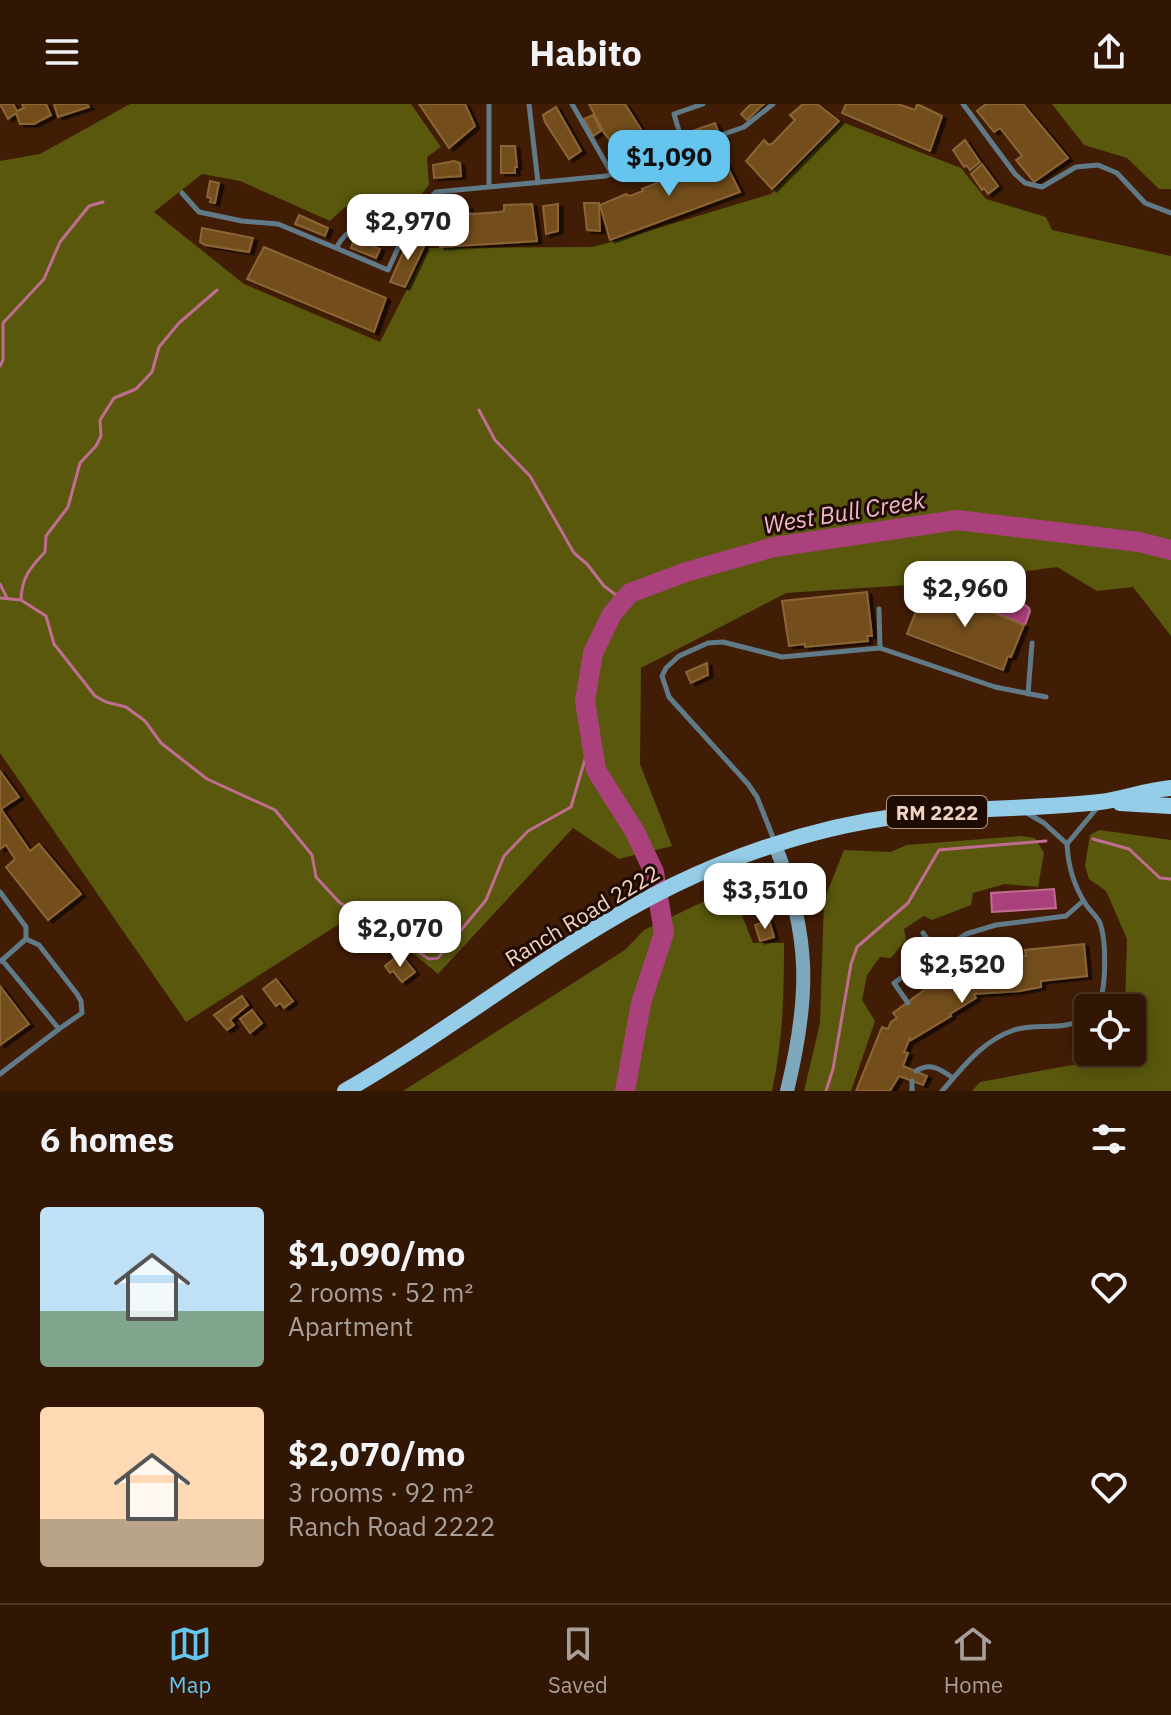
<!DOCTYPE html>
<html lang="en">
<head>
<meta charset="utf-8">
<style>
  :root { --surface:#311604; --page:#391f0e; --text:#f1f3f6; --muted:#a89f9a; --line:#4c3526; --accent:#65c5ef }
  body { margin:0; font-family:"IBM Plex Sans",sans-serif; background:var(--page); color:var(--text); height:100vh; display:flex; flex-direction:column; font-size:30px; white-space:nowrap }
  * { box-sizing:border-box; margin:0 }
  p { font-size:26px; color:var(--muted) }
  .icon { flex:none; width:44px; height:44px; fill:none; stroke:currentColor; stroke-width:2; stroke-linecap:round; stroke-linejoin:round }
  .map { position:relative; height:987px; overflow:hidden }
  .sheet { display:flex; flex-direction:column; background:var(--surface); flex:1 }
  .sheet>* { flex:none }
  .buttons { position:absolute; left:1074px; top:890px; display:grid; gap:16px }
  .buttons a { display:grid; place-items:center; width:72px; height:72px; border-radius:8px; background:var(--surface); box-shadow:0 4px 20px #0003,0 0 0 2px var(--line); font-size:40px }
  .price { position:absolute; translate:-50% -68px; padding:0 18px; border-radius:16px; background:#fff; color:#222; font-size:26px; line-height:52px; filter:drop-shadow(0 2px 4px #0008) }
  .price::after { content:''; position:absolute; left:50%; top:48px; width:24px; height:18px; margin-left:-12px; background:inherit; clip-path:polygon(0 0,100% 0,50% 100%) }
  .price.on { background:var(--accent); color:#111 }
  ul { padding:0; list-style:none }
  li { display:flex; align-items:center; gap:24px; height:200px; padding:0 40px }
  li span { display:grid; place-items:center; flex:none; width:224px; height:160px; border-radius:8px; color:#555 }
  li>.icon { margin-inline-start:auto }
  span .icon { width:96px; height:96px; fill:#fffc; stroke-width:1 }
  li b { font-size:34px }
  h2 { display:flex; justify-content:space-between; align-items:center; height:96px; padding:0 40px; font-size:34px }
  header { display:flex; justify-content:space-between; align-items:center; height:104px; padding:0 40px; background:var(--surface); font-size:36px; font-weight:700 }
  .menu { display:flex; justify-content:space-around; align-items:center; height:112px; border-top:2px solid var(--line); background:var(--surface); font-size:22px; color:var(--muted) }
  .menu a { display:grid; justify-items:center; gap:4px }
  .menu .on { color:var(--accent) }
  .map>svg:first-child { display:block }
  .forest { fill:#59580d }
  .water { fill:#ab417c; stroke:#c06d91; stroke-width:2 }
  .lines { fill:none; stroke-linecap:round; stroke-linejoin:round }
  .stream { stroke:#c06d91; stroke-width:3 }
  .river { stroke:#ab417c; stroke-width:20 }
  .building { fill:#734d1c; stroke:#8c6536; stroke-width:2; filter:url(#shadow) }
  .lane { stroke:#607a87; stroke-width:5 }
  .secondary { stroke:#7ea9bd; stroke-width:14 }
  .primary { stroke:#95cde8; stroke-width:16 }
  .labels { text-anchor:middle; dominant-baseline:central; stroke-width:6; stroke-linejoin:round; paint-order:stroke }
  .shield { fill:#1f0b02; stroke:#b29789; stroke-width:2 }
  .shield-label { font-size:20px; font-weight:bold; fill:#f1d3c3 }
  .street-label { font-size:22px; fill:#f1d3c3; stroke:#1f0b02 }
  .water-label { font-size:24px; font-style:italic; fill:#efb7d1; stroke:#1f0b02 }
</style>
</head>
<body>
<header><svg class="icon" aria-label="menu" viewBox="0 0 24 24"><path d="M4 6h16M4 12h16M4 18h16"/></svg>Habito<svg class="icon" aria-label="share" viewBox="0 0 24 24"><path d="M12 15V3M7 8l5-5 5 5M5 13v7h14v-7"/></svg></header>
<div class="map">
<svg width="1171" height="987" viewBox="0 0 1171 987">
  <defs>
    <filter id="shadow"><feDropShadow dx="4.5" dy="2.5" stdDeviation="0" flood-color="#0009"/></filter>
  </defs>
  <rect width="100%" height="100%" fill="#411d06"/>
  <g class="forest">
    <polygon points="130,0 411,0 441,43 427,53 429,81 412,101 345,103 330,117 240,77 202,70 154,108 244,180 380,238 428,144 592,143 615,137 771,90 842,18 961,64 986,95 1046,113 1052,126 1171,152 1171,532 1133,483 1097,487 1057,463 939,479 786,489 641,564 640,660 672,742 619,755 573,724 438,870 361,806 186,918 0,649 0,57 40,50"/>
    <polygon points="1052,0 1171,0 1171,85 1159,85 1127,54 1084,41"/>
    <polygon points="1099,726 1171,736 1171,987 972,987 980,978 1083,959 1092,948 1132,948 1132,904 1125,904 1127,835 1106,787 1089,775 1085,762 1090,731"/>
    <polygon points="1020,732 1035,734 1044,749 1038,783 1005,780 973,789 971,801 932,816 924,812 904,825 906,836 891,854 880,853 867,871 862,896 875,917 851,987 804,987 820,919 824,796 844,746 890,748 907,741"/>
    <path d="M715,792L737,799L753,839H784C784,889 783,938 772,987H403L625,846L644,826Z"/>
  </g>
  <g class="water">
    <polygon points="977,481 1004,484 1029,504 1030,507 1025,521 970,498"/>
    <polygon points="1054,785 1056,804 992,808 991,789"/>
  </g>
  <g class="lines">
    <g class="stream">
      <polyline points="0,262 3,256 3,219 44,175 60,138 89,102 103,98"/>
      <polyline points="479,306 495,336 530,372 574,449 587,460 604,482 624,497"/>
      <polyline points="0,480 7,494"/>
      <polyline points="0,494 21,496 46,512 54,540 95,592 106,598 126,603 145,617 161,639 207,675 275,706 312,751 316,773 340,799 402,831 411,843 429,855 438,854 486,796 504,752 528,727 571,703 591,635"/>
      <path d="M21,495C22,473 30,464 45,448L46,432L68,403L80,359L96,342L101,332L100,316L114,294L136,285L152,268L159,243L179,219L217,186"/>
      <polyline points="1093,735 1129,745 1160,774 1171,775"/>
      <polyline points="826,987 833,965 851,860 857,843 908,799 939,746 1046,737"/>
    </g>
    <polyline class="river" points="625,987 641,899 664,829 654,768 635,728 596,666 585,597 593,549 612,510 630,489 686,468 774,443 957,416 1139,438 1171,446"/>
  </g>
  <g class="building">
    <polygon points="0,0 13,0 17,7 24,4 22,0 46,0 51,11 34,20 20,20 16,9 8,15"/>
    <polygon points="54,0 87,0 89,3 58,13"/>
    <polygon points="419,0 465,0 475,22 449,44"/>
    <polygon points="589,0 625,0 647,35 621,52 613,36 611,37 604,29"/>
    <polygon points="751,0 764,0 747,16 741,10"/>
    <polygon points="803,0 817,0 839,17 772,85 746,57 764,36 769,41 773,39 795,16 790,11"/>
    <polygon points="846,0 898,0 915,6 917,0 942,12 930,47 842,9"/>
    <polygon points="986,0 1023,0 1068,54 1034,78 1016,56 1022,52 1000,24 994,28 977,7"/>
    <polygon points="556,3 581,47 569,55 545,18 543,11"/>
    <polygon points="593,11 601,27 593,32 584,15"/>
    <polygon points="715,19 718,27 692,37 689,28"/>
    <polygon points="668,35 671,44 623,61 620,53"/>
    <polygon points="965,36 980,58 970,66 966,61 964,63 953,46"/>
    <polygon points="501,42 515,42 517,63 515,63 515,69 501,69"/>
    <polygon points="724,56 740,88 610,136 600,101 626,90 630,92 643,87 642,85 664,76 662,69 692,57 695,66"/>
    <polygon points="454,57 460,59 461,72 434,74 433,61"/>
    <polygon points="982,60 998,82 988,90 984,84 982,86 971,70"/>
    <polygon points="210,77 219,79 215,99 210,98 211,94 207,93"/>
    <polygon points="584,99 599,99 600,127 587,126"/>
    <polygon points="532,100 537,137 440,143 441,106 468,103 468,109 472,110 500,108 504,107 504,101"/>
    <polygon points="558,100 558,127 546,130 543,102"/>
    <polygon points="299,111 328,124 325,132 295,120"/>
    <polygon points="202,124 253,134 249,148 205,141 200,138"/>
    <polygon points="411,131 424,137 422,142 424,143 405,183 390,178"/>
    <polygon points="354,135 380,145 376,154 351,144"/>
    <polygon points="264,143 386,194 374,228 247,175"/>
    <polygon points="926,482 1024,521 1011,553 1008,552 1003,566 907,530"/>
    <polygon points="867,488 872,532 867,532 868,537 805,543 805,540 789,542 782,497"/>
    <polygon points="707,559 708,571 691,579 686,568"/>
    <polygon points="0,667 19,693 1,705 30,747 39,740 81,790 48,816 6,763 15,755 6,741 0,745"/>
    <polygon points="769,816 774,833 760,837 755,821"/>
    <polygon points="1084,840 1087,872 1041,877 1041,883 1020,887 974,890 976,894 950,910 951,912 911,936 910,934 904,948 908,949 903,962 927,972 923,981 899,972 890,987 856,987 882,923 888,925 891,918 897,914 893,909 931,881 959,865 963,871 971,869 970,858 989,856 989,854 1026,852 1025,846"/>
    <polygon points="403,853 415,868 402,878 393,867 390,869 385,862 395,854 397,857"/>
    <polygon points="276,875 293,897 284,904 280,899 276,902 263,885"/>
    <polygon points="0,882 29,920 0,941"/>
    <polygon points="242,892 248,901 230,916 234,921 227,926 214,911"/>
    <polygon points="252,906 262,919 250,929 240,915"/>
  </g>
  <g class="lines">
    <g class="lane">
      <polyline points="529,0 538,79"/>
      <polyline points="572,0 612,70"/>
      <polyline points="963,0 1015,70 1025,79 1042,83 1076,63 1098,61 1117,69 1145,99 1171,109"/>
      <polyline points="684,44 674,10 703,0"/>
      <polyline points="489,82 489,0"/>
      <path d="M182,89L199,108L242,117L278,120L336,144C358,106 379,129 410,116C421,111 427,95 436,88L606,72L744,23L773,0"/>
      <polyline points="336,144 388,166 404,131 403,117"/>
      <polyline points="879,505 880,544"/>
      <polyline points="1028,590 1032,539"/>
      <polyline points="1027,709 1044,719 1067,740"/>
      <polyline points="774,736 757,693 748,680 669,593 662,572 666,564 679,552 708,539 723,538 782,553 880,544 995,583 1046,593"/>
      <polyline points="0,788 26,823 26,835 1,857"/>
      <polyline points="923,829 938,850"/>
      <polyline points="26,835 39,841 77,890 81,897 82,909 59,925"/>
      <polyline points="908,899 894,879 966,830 996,821 1066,812 1083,797"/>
      <path d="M1095,904C1108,892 1106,836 1100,819C1097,812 1089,806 1085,799C1073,780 1068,762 1067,740L1097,704"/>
      <path d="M916,967C931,958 940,965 953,974"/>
      <polyline points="0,970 59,925 2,856"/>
      <polyline points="912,977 912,987"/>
      <path d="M942,987C964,962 982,937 1014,926C1037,918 1068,929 1088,911"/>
    </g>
    <path class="secondary" d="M775,741C811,832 810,893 787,987"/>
    <g class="primary">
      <polyline points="1120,699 1171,702"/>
      <path d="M345,987C457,923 558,838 674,781C745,747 822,722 900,712C966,704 1033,705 1100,698C1124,695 1147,686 1171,684"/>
    </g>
  </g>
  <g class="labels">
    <rect class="shield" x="887" y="692" width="100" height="32" rx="6"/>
    <g class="shield-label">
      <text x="937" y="708">RM 2222</text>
    </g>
    <g class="street-label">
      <text transform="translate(582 811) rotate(-31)">Ranch Road 2222</text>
    </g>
    <g class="water-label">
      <text transform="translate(844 408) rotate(-9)">West Bull Creek</text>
    </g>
  </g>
</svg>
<div class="buttons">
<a><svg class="icon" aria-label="locate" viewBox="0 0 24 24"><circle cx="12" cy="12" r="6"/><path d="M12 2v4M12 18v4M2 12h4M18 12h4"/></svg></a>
</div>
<b class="price on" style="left:669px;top:94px">$1,090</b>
<b class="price" style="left:408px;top:158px">$2,970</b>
<b class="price" style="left:965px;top:525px">$2,960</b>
<b class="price" style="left:765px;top:827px">$3,510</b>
<b class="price" style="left:400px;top:865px">$2,070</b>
<b class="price" style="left:962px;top:901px">$2,520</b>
</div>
<section class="sheet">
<h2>6 homes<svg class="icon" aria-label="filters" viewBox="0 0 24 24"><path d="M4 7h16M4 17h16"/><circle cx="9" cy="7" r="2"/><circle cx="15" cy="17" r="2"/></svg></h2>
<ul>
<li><span style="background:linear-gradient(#bfe0f5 65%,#7fa58c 0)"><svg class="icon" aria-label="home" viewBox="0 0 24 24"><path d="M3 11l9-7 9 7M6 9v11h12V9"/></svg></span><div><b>$1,090/mo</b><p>2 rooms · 52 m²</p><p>Apartment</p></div><svg class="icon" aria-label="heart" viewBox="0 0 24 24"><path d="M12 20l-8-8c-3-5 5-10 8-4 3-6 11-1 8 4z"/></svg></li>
<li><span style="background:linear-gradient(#ffd9b3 70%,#b9a48a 0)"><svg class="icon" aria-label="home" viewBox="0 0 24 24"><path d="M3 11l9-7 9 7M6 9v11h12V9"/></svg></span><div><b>$2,070/mo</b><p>3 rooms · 92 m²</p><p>Ranch Road 2222</p></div><svg class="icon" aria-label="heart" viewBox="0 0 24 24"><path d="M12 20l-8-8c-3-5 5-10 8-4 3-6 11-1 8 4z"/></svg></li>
</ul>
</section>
<nav class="menu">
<a class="on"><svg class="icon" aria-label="map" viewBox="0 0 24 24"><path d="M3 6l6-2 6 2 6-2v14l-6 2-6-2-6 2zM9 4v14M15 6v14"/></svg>Map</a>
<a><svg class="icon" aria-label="saved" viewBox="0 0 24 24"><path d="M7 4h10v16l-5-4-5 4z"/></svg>Saved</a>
<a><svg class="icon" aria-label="home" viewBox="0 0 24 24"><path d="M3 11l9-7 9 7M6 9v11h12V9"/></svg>Home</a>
</nav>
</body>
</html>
